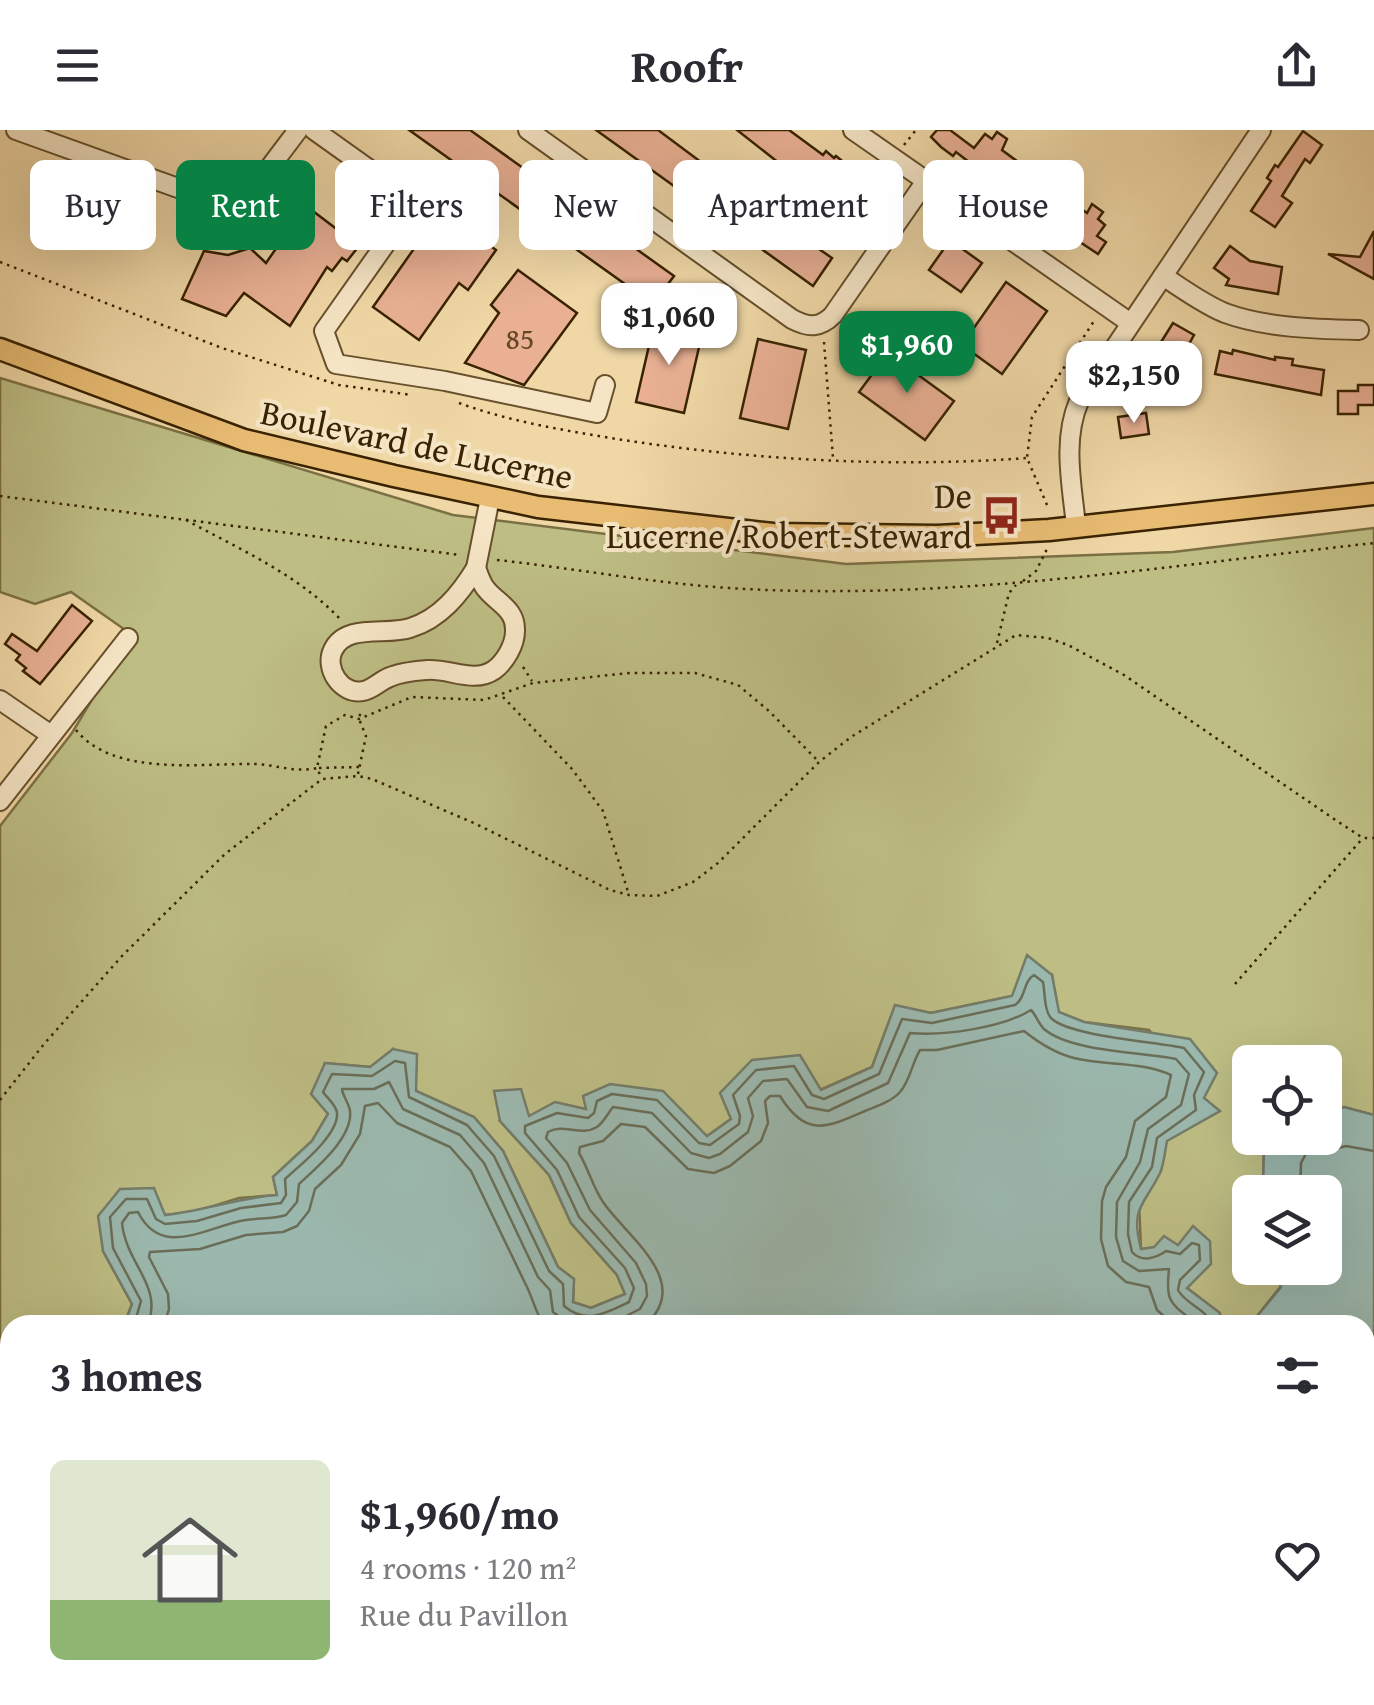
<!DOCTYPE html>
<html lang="en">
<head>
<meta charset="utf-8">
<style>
  :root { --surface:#fff; --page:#f2f2f3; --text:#2b2b33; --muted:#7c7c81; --accent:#0b8043 }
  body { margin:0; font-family:"Gentium Book Plus",serif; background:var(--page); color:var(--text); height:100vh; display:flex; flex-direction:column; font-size:38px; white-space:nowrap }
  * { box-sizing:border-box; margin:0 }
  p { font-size:32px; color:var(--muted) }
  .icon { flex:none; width:55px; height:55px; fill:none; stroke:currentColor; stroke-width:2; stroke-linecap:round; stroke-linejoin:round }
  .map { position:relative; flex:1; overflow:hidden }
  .panel { position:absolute; left:0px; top:1185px; width:1375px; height:390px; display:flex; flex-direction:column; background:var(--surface); border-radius:30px 30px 0 0; box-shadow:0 10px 40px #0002 }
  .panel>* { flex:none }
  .guide { position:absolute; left:30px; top:30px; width:1315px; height:90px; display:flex; gap:20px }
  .buttons { position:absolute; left:1232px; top:915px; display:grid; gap:20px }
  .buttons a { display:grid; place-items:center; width:110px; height:110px; border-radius:15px; background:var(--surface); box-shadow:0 10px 40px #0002; font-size:50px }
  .price { position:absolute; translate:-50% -85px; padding:0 22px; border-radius:20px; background:#fff; color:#222; font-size:32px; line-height:65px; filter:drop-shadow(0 2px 5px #0008) }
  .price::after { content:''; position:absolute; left:50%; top:60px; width:30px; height:22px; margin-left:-15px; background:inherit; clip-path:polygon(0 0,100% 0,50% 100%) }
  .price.on { background:var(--accent); color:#fff }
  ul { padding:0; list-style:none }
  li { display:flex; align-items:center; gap:30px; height:250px; padding:0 50px }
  li span { display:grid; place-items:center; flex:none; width:280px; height:200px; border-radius:15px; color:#555 }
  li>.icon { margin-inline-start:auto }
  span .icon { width:120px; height:120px; fill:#fffc; stroke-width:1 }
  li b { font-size:42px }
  h2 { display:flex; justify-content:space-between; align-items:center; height:120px; padding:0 50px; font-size:42px }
  .pill { padding:0 35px; border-radius:15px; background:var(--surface); box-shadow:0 10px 40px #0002; font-size:35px; line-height:90px }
  .pill.on { background:var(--accent); color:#fff }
  header { display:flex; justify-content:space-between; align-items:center; height:130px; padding:0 50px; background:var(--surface); font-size:45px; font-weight:700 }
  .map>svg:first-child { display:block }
  .green { fill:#bdbd84; stroke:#7b7043; stroke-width:2.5 }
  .water { fill:#9bb8ae; stroke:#747c69; stroke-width:2.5 }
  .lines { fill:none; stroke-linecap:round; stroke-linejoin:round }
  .shore { stroke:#6a6e58; stroke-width:2.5 }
  .building { fill:#e9b094; stroke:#392302; stroke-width:2.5 }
  .minor-casing { stroke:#67502b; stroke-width:22 }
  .major-casing { stroke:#392302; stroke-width:25 }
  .path { stroke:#392302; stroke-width:2.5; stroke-dasharray:2.5 5; stroke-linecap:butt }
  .minor { stroke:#f5e5c5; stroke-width:18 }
  .major { stroke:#e8bc73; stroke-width:20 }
  .labels { text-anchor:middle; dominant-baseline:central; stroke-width:8; stroke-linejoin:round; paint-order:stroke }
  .number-label { font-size:30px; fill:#654626 }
  .street-label { font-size:35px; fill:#392302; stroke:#f5e5c5 }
  .poi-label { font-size:35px; fill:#392302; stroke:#f5e5c5; text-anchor:end }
</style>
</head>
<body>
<header><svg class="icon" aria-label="menu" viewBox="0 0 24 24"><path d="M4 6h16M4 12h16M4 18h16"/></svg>Roofr<svg class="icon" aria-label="share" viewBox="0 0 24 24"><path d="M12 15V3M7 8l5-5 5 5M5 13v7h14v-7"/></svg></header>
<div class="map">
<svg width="1374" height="1575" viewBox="0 0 1374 1575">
  <rect width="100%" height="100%" fill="#f0d7a6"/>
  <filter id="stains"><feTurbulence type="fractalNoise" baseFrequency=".002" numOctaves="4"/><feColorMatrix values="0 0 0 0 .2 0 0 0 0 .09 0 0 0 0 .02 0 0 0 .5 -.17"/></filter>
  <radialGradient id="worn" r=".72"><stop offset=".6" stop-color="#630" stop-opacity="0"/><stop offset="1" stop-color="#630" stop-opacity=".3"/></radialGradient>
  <polygon class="green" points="0,248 453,385 846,434 1173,422 1374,398 1374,985 1344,977 1325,983 1325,932 1250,932 1250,1008 1277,1008 1264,1015 1263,1062 1250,1062 1250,1138 1273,1138 1281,1156 1250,1195 1221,1195 1219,1183 1187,1158 1177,1115 1141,1119 1139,1073 1161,1041 1166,1011 1219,981 1203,968 1149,900 1084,892 1058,882 1052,845 1012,866 931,883 895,876 872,937 820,960 731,989 706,1007 587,979 500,991 549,1045 571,1093 617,1145 625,1164 591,1178 573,1172 574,1149 558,1137 503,1021 474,987 416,961 393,919 371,937 325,933 328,984 312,1011 273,1047 277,1065 239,1068 194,1082 164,1085 103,1121 132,1174 124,1195 10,1195 10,1395 0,1386 0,696 72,603 131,504 71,462 35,474 0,462"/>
  <g class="water">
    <path d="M1027,825L1052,845L1059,882L1084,892L1190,909L1217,943L1204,968L1220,981L1167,1011C1165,1021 1164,1034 1160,1043C1144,1076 1130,1077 1141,1119L1154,1117L1164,1106L1178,1115L1193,1096L1210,1111L1211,1134L1187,1158L1220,1183L1221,1195H124L132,1174L103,1121L98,1086L120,1059L154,1058L165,1085C203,1081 237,1068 277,1065L273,1047L312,1011L328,984L311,964L325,933L370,937L393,919L417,924L416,961L474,987L503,1021L558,1137L574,1149L573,1172L591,1178L625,1164L617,1145L571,1093L549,1045L500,991L494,961L521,959L529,986L555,972L586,979L583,966L610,954L663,961L707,1006L731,989L720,963L752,930L800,925L821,960L872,937L895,875L931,883L1012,866Z"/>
    <polygon points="1344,977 1374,985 1374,1575 0,1575 0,1386 10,1395 10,1565 1365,1565 1365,1195 1250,1195 1281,1157 1273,1138 1325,1138 1325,1062 1263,1062 1264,1015 1277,1008 1325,1008 1325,983"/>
  </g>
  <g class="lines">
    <g class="shore">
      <polyline points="1300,1062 1301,1033 1309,1018 1331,1020 1346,1016 1374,1021"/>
      <path d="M134,1195L141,1171L113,1118L110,1087L126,1069H147L156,1089L165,1094L197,1091L241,1078L281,1073L286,1065L285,1049C299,1036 339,1005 337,983C337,976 327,968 323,962L332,944L372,946L395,931L405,933L409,967L467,995L494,1026L549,1141L563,1154L564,1176C586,1195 606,1183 629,1172L634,1158L625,1138L579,1087L557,1040L525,1003V996L557,983L588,988L594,983L597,971L612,964L657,970L699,1013L710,1015L739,994L740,986L733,965L756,940L794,936L812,965L824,969L879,944L902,889L932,893L1015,875C1026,868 1023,851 1034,845L1043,852C1045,862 1044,882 1052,889C1071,906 1155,912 1184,918L1204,942L1194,965L1196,980L1157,1008L1152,1037L1129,1072L1128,1104L1132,1122C1142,1133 1156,1128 1166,1121L1180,1124L1192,1113L1199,1115L1200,1130L1180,1150L1178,1160C1186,1175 1208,1179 1211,1195"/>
      <path d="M148,1195C163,1155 126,1134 122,1093L129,1083L138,1082C162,1130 207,1096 246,1090C260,1088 273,1089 286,1085L297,1072L299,1054C316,1038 353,1008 350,981C349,973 343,967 342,959H374L389,952L403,979L460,1005L484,1033L538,1147L550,1160L553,1182L571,1195"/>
      <path d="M164,1195L169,1179L168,1164L149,1127L150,1122L200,1119L246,1105L283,1102L297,1096L309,1081L315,1059L341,1035L360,1004L365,976L378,973L397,993L450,1017L471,1041L525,1153C533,1168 535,1182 544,1195"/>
      <path d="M608,1195L640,1179L647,1166L646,1154L636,1133L590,1080L567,1033L546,1008L548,1002C564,993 581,1007 597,997C604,992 608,983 613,977L652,983L691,1023L709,1028L720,1024L748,1002L753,986L748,968L763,951L787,949L807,977L828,981L888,953L910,903C943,906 1002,898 1031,880C1036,885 1038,893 1044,899C1071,922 1141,922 1176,929L1189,944L1181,975L1148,999L1140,1032L1117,1072L1116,1107L1123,1131L1139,1141L1169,1139C1165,1174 1171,1173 1198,1195"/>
      <path d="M645,1195C695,1152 625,1105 603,1072C593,1057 588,1038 579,1023L580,1017L603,1011L621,994L645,997L688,1039L714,1043L730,1036L761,1011L768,993L765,971L770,966H780C806,1008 826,998 865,981C877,976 891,972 900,962C910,951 912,933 920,920H937L1024,901C1039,913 1054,923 1074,928C1105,936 1141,931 1171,945L1166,967L1135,991L1126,1027L1106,1057L1102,1071L1101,1109L1108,1136L1126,1152L1149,1157L1157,1180L1174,1195"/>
    </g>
  </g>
  <g class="building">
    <polygon points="409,0 470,0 674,146 653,174"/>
    <polygon points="596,0 658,0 721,47 719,50 832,128 813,156"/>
    <polygon points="737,0 789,0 823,25 826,21 834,28 836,26 846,34 843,37 878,62 858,89 801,44 798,48"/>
    <polygon points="937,0 950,0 974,18 985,4 992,9 997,2 1007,9 1002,20 1033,43 1032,46 1087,83 1092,74 1103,82 1098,89 1105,95 1097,106 1106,112 1098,124 1026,76 956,22 953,26 941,17 931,7"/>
    <polygon points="1303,1 1322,15 1310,33 1305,29 1282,66 1292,73 1275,97 1251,81 1271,51 1267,48 1275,35 1278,37"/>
    <polygon points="297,69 359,116 347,131 342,128 332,141 327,137 290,196 244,163 226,186 182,169 204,121 228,125 250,118 266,133 284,107 279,103 288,91 283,87"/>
    <polygon points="434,75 496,120 468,160 459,153 419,210 373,177 418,113 410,108"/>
    <polygon points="1374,101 1374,149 1328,124 1360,127"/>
    <polygon points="950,110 982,133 961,162 929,140"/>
    <polygon points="1230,116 1250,131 1282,137 1278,164 1226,155 1229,149 1214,138"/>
    <polygon points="518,140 577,183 524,255 465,233 499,183 491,175"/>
    <polygon points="1006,152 1047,181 1002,244 962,215"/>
    <polygon points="1173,193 1194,205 1184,223 1181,222 1157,255 1141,244"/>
    <polygon points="654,194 702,204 684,283 636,272"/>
    <polygon points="758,209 806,220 788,299 740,288"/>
    <polygon points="1233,220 1275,230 1275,227 1293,229 1292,235 1324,240 1321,265 1215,244 1220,221 1232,224"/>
    <polygon points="888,223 954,271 925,310 859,262"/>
    <polygon points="1358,255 1374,255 1374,275 1358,275 1358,284 1338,284 1338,261 1358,261"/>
    <polygon points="1146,283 1149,304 1121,308 1118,287"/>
    <polygon points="72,475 92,491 40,554 23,541 26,538 16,530 20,525 5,514 12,504 37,521"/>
  </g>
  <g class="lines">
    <defs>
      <g id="minor">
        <polyline points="16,0 217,72 252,61 298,0"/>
        <polyline points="314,0 415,72 324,201 336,234 445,251 597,283 605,255"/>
        <path d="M528,0L792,189C809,198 820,198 833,185L926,51"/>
        <polyline points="853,0 1129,192"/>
        <path d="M1163,146C1183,159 1203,174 1225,183C1266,198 1316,199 1359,200"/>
        <path d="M1076,396C1072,355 1062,311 1079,271L1261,0"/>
        <path d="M476,438C479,445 481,453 486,459C497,473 516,479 515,501C515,515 505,532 494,540C474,554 449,538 427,540C415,541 401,542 390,547C381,550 372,560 363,561C341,565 324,538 333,520C346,493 386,506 410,498C440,489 460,464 476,438Z"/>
        <polyline points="476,438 490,368"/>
        <polyline points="0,570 51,605"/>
        <polyline points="0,671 128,508"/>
      </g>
      <polyline id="major" points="0,219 244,310 394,346 538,377 773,404 937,406 1049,400 1374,364"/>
    </defs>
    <use href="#minor" class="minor-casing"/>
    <use href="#major" class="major-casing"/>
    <g class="path">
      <polyline points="904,15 916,0"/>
      <polyline points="0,132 222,218 339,255 412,265"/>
      <polyline points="824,212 833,328"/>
      <path d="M459,273C511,292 568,301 623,310C756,330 892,338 1027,328"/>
      <polyline points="0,366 460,425"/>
      <polyline points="1047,375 1027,328 1032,287 1094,191"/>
      <path d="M186,390C241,420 299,445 342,491"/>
      <path d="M497,430C580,439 663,455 746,459C956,470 1166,436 1374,413"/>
      <polyline points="1023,451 1036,441 1047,419"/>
      <polyline points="997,513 1009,463 1016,455"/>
      <polyline points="523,537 532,551"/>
      <polyline points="503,567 572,639 603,681 629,765"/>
      <path d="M76,600C114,647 201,633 255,634C277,635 296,643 317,638L321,647"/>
      <polyline points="359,637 317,638 326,596 345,585 359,589 412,567 484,570 533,553 630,543 695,543 738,555 769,581 818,631"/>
      <polyline points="358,644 366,606 359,589 361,580"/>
      <polyline points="1235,854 1362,709"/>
      <polyline points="0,970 44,914 122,826 225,724 322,649 358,646 372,649 476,694 610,760 629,765 657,766 693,752 718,733 819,632 851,607 1016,505 1048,508 1068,515 1124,545 1334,689 1363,708 1374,708"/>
    </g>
    <use href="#minor" class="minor"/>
    <use href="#major" class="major"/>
  </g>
  <defs>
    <symbol id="bus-bare" viewBox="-9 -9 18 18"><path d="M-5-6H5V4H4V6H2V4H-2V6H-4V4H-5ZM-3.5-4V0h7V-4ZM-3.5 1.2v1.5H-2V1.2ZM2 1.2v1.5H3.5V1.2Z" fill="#8f2418" stroke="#f5e5c5" stroke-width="2.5" paint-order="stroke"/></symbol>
  </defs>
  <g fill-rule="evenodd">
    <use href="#bus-bare" x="974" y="358" width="55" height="55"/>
  </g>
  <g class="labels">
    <g class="number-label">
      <text x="520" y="208">85</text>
    </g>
    <g class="street-label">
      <text transform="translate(417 314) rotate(12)">Boulevard de Lucerne</text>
    </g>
    <g class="poi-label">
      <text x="972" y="365">De<tspan x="972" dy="40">Lucerne/Robert-Steward</tspan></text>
    </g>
  </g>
  <rect width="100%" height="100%" filter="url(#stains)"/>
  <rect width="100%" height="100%" fill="url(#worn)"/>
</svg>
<div class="buttons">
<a><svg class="icon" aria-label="locate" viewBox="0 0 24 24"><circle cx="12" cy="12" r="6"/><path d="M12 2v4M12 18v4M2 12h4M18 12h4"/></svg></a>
<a><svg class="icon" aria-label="layers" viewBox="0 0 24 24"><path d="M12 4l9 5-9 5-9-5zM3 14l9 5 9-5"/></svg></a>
</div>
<b class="price" style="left:669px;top:238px">$1,060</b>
<b class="price on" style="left:907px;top:266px">$1,960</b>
<b class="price" style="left:1134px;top:296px">$2,150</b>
<div class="guide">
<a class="pill">Buy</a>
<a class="pill on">Rent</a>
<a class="pill">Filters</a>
<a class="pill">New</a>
<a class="pill">Apartment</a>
<a class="pill">House</a>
</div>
<section class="panel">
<h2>3 homes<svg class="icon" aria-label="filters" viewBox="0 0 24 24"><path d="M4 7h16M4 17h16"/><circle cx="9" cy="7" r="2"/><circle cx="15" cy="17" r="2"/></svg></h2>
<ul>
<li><span style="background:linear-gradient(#dfe7d0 70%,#8fb573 0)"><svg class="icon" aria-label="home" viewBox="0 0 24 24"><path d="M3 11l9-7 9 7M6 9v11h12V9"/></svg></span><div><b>$1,960/mo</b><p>4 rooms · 120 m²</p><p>Rue du Pavillon</p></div><svg class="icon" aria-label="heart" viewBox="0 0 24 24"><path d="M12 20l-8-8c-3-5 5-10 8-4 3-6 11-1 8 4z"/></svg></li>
</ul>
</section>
</div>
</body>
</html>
